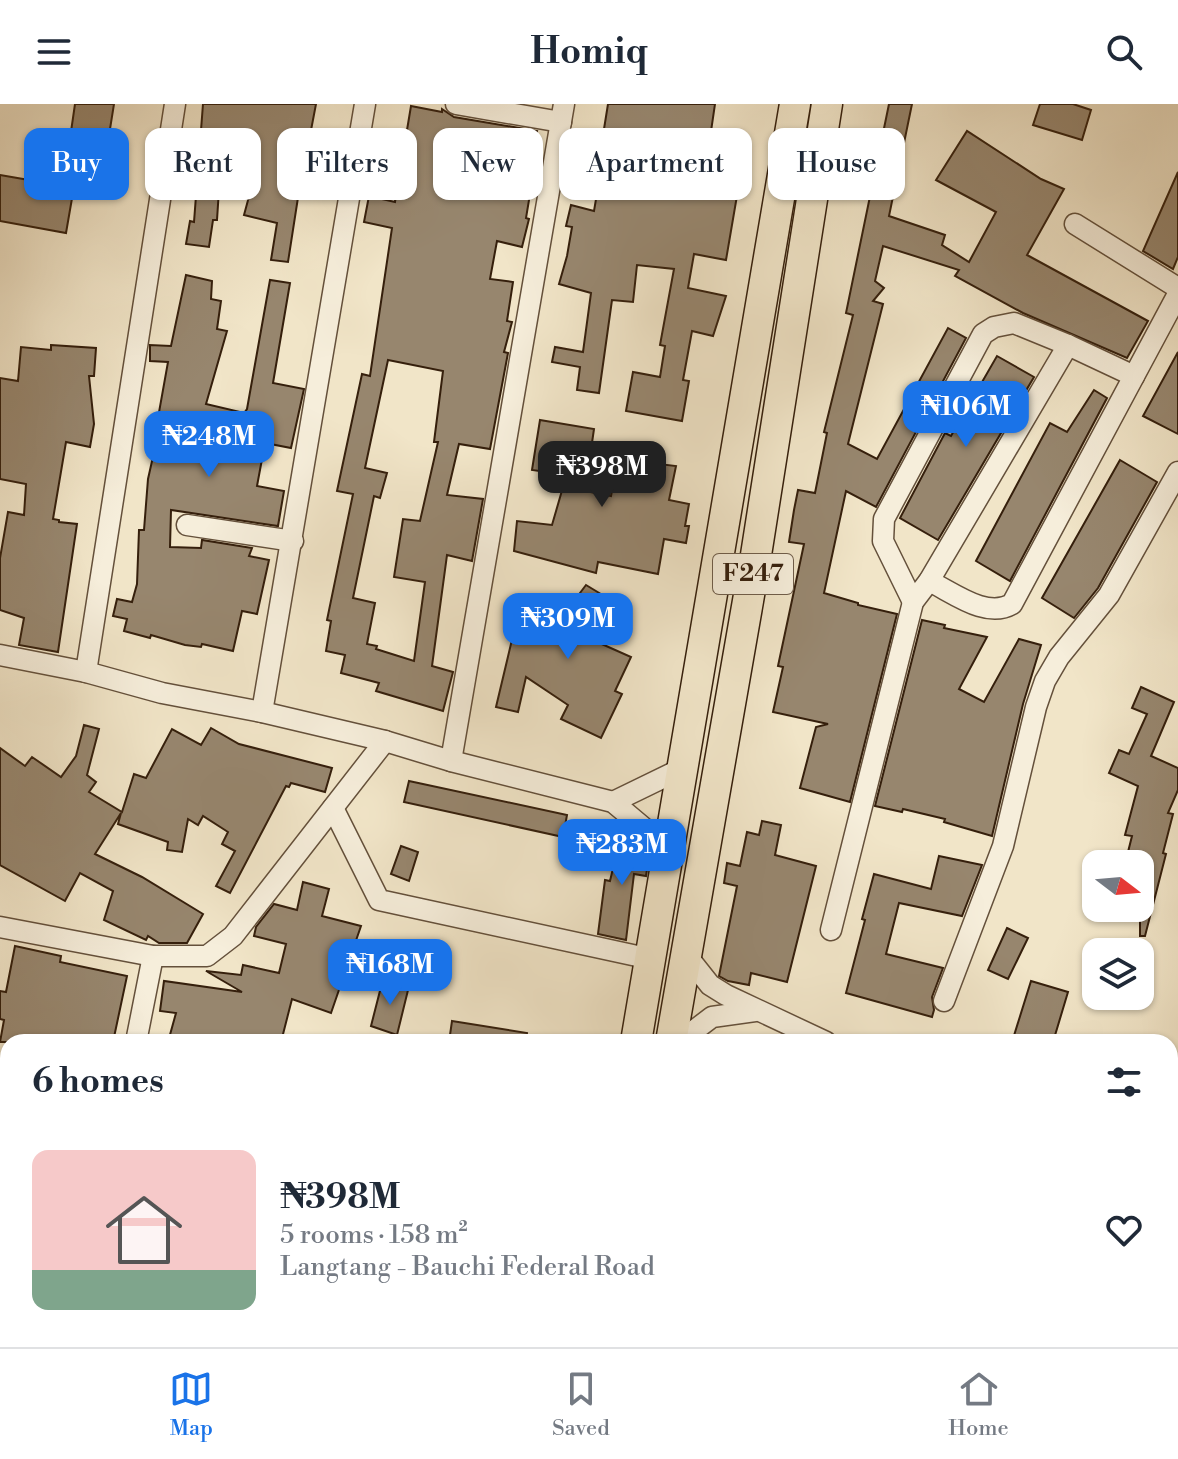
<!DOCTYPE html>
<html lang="en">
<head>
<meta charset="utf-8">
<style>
  :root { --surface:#fff; --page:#f2f2f3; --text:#1f2937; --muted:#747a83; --line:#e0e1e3; --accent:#1a73e8 }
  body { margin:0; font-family:"Libre Bodoni",serif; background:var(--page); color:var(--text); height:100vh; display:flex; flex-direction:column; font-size:30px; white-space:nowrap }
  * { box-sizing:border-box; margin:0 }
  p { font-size:26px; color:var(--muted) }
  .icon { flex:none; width:44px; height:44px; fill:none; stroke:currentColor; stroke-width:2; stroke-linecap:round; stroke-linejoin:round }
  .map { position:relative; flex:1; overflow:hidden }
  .details { position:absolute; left:0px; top:930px; width:1178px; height:314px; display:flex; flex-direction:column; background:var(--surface); border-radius:24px 24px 0 0; box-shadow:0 2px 6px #0004 }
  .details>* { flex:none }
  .top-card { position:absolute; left:24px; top:24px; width:1130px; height:72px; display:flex; gap:16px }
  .needle { width:52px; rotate:106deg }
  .fabs { position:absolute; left:1082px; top:746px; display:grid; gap:16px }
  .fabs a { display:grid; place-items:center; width:72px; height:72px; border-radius:16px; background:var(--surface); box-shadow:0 2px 6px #0004; font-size:40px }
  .price { position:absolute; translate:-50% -68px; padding:0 18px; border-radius:16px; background:var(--accent); color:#fff; font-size:26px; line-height:52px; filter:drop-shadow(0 2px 4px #0008) }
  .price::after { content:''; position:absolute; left:50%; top:48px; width:24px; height:18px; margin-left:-12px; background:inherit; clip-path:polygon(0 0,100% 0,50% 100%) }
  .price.selected { background:#222; color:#fff }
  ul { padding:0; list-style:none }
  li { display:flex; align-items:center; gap:24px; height:200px; padding:0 32px }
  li+li { border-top:2px solid var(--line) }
  li span { display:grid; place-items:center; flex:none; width:224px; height:160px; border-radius:16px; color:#555 }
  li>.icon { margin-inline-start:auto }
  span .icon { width:96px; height:96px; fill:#fffc; stroke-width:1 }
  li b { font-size:34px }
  h2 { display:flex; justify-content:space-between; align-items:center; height:96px; padding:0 32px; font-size:34px }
  .tag { padding:0 28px; border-radius:16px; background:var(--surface); box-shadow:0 2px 6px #0004; font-size:28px; line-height:72px }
  .tag.selected { background:var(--accent); color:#fff }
  header { display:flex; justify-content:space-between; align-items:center; height:104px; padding:0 32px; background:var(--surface); font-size:36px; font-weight:700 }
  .dock { display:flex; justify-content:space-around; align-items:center; height:112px; border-top:2px solid var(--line); background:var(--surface); font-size:22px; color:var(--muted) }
  .dock a { display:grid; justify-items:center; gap:4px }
  .dock .selected { color:var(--accent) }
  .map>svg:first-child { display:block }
  .building { fill:#97866e; stroke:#351f0c; stroke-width:2; fill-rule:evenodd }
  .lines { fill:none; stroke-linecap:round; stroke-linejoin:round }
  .minor-casing { stroke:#64503b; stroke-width:23 }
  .primary-casing { stroke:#351f0c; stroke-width:33 }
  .minor { stroke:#f6eedb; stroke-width:20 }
  .primary { stroke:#f1e5c8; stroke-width:30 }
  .labels { text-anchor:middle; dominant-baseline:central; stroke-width:8; stroke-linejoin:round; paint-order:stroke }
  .shield { fill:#f6eedb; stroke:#6f5d4a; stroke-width:2 }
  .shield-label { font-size:24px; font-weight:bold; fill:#351f0c }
</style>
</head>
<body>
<header><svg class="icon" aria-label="menu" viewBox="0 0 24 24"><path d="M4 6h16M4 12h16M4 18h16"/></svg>Homiq<svg class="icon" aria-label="search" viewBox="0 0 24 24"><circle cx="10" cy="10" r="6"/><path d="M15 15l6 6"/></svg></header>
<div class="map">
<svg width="1178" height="1243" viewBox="0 0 1178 1243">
  <rect width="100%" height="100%" fill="#f1e5c8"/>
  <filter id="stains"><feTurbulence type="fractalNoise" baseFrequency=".0025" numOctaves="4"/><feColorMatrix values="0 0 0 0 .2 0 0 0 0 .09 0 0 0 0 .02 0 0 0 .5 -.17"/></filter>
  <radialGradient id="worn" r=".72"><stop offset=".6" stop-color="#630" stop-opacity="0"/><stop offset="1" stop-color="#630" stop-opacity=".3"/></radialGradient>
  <g class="building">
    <polygon points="75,0 114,0 102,75 65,69"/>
    <polygon points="203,0 316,0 308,42 325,46 320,67 330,70 324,93 299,87 288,158 271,156 277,119 244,111 254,74 220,70 217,116 213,116 209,143 186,140 190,117 194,118"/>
    <polygon points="608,0 715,0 709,41 692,38 693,35 689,32 650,28 650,32 646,31 642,62 740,74 726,156 694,150 688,184 726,192 713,232 692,227 683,276 689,277 682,317 626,307 633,268 660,273 665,242 660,241 674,165 637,161 633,198 612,196 599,289 577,286 580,263 552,258 555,243 583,248 591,189 559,180 567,152 572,123 566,122 571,101 594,107 608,25 604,25"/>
    <polygon points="889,0 912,0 889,112 945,131 942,141 969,158 996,108 936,76 967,27 1041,75 1064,85 1027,151 1148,217 1127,254 1023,209 955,172 959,166 883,142 875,177 884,184 873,197 883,200 848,340 877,355 948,224 966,234 876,403 846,387 824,489 858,499 858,501 897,510 850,698 800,684 816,623 828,620 773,608 783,563 778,562 804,440 789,438 794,406 798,386 815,389 827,329 824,328 853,211 846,209"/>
    <polygon points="1040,0 1073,0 1091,6 1082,36 1033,21"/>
    <path d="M411,2L442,8V5L454,13L537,27L533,43L513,38L503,85L530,90L526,114L529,115L522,143L497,137L490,175L513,178L507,217L512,218L504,248L508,249L490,345L459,340L447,391L483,395L472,457L447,451L432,562L453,568L443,607L376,587L379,579L341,569L345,551L326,547L331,517L327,516L353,390L337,387L362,270L370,272L392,124L364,118L369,92L395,98ZM388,256L443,267L434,338H438L420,417L403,415L394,473L425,478L414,557L376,545L377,542L367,540L375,499L353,494L374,392L380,394L387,369L365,364Z"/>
    <polygon points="1178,68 1178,153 1173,165 1143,147"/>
    <polygon points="0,71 58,81 59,74 75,77 66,129 0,117"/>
    <polygon points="186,171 212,177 211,195 221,197 217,225 227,227 206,300 244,309 247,305 270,176 290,179 273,279 304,285 291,344 265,339 257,382 284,387 278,422 171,406 170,443 201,444 202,436 252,444 249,452 269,456 257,510 242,507 233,547 202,540 201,543 185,541 151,531 150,534 124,527 127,515 113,512 117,495 132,498 137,480 139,426 144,426 148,375 159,326 156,325 168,258 150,257 150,241 171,242"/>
    <polygon points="51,241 96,244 94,272 89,272 94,320 90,343 66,338 53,415 59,416 59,418 77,420 58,548 19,541 24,514 0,506 0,454 8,408 24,411 26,380 0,375 0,274 18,277 21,243 51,246"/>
    <polygon points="1178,248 1178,330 1143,312"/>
    <polygon points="997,252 1034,273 938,436 900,414 945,329 951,332"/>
    <polygon points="1094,286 1107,294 1010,477 976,457 1050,319 1067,328"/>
    <polygon points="540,316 594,325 585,387 611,392 618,355 676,362 669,396 689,400 685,422 689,422 686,439 664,435 658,470 598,458 596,469 514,447 517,417 552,421 563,383 559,382 561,370 532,366"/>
    <polygon points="1120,356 1157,378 1098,484 1074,514 1042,494"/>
    <polygon points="586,481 619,501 595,537 631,553 615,587 622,590 601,634 561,615 568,601 526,573 518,608 496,603 515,523 519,524 539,497 562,513"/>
    <polygon points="922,516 945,521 944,524 987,533 959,585 984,598 1019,535 1041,541 1023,600 992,732 944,718 945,715 903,705 902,708 875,702"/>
    <polygon points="1141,583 1174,598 1151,652 1178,664 1178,686 1168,709 1173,710 1163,749 1166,750 1145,832 1140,832 1140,760 1125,760 1132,732 1125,731 1138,682 1109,669 1119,646 1129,650 1147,610 1132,604"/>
    <polygon points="84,621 99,625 87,671 96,678 89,688 122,708 134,670 146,674 172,625 201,641 211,624 239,640 332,664 325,688 291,679 289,683 286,682 230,789 216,782 235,747 222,740 228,728 203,712 198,721 188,715 182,748 167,746 168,738 118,720 121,709 95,750 142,773 203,810 187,839 159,839 148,832 146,836 104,816 113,787 80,769 65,797 0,761 0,644 25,662 32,653 61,673 76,652"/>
    <polygon points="409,677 567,711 563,733 404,698"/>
    <polygon points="762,717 781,721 775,751 816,762 787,878 751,869 749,881 728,877 719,872 737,782 724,779 727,759 740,762 747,728 759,731"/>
    <polygon points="621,731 636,734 650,746 646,772 634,770 626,836 598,830 605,776 610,777"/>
    <polygon points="401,742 418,748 409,777 391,770"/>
    <polygon points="939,752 982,761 962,812 899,799 886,850 943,864 932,893 934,906 932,913 846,889 865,816 862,815 874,770 931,785"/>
    <polygon points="303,778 329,785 322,812 361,822 331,909 292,895 281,938 168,938 176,909 160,907 164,877 242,888 206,867 241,871 243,861 279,869 286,840 254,832 256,823 274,800 297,806"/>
    <polygon points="1007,824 1028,834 1008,875 988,866"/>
    <polygon points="15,842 61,852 60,858 127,872 113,938 0,938 4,916 0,915 0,887 6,888"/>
    <polygon points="383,875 409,882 397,931 371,922"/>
    <polygon points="1031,877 1068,888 1053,938 1012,938"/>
    <polygon points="452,917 527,929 526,938 449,938"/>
  </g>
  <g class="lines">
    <defs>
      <g id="minor">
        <polyline points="456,0 561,18"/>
        <polyline points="1075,120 1178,184"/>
        <polyline points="187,421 293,437"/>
        <path d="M929,477C954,489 986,515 1012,500L1178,190"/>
        <polyline points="913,498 883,437 884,415 983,230 994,223 1014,219 1068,241 1134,272"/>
        <polyline points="0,551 86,568 162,589 262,608 385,637 451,657 613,698 670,746"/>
        <polyline points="86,568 175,0"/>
        <polyline points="262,608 365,0"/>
        <polyline points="451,657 564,0"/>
        <polyline points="613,698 683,664"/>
        <polyline points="333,704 379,796 651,855"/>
        <polyline points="0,823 153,852 207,852 233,832 385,637"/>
        <polyline points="831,826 913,498 929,477 1068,241"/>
        <polyline points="687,852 710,881 726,891 826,938"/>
        <polyline points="944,897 1003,742 1036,603 1045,577 1059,553 1109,491 1178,368"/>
        <polyline points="136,938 153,852"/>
        <polyline points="679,938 712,913 755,907"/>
        <polyline points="1002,1243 1005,1236"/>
      </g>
      <g id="primary">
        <polyline points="636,938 795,0"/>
        <polyline points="671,938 756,451 827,0"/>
        <polyline points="585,1243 586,1236"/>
        <polyline points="615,1243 616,1236"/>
      </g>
    </defs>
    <use href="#minor" class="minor-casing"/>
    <use href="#primary" class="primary-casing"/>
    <use href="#minor" class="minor"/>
    <use href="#primary" class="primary"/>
  </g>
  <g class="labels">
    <rect class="shield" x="713" y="450" width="80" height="40" rx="6"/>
    <g class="shield-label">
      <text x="753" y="470">F247</text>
    </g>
  </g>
  <rect width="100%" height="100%" filter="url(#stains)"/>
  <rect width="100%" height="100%" fill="url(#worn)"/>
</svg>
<div class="fabs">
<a><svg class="needle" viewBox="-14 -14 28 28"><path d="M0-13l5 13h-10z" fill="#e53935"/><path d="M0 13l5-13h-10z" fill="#747a83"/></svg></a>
<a><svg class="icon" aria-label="layers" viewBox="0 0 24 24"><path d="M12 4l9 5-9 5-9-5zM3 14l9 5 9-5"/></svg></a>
</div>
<b class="price" style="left:966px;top:345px">₦106M</b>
<b class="price" style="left:209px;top:375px">₦248M</b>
<b class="price selected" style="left:602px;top:405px">₦398M</b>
<b class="price" style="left:568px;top:557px">₦309M</b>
<b class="price" style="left:622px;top:783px">₦283M</b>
<b class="price" style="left:390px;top:903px">₦168M</b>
<div class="top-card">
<a class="tag selected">Buy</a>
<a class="tag">Rent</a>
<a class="tag">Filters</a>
<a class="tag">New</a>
<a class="tag">Apartment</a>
<a class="tag">House</a>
</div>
<section class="details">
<h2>6 homes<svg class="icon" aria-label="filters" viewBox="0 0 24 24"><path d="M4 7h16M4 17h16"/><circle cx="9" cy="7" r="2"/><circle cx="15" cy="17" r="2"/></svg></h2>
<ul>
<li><span style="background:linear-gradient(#f6c9c9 75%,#7fa58c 0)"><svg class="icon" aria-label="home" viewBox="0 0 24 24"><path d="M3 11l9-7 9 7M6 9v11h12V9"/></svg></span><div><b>₦398M</b><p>5 rooms · 158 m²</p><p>Langtang - Bauchi Federal Road</p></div><svg class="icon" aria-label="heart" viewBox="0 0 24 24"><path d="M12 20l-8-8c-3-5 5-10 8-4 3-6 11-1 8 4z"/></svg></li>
</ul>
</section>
</div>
<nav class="dock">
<a class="selected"><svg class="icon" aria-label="map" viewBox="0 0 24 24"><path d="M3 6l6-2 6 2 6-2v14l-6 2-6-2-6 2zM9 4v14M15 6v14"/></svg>Map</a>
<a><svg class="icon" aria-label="saved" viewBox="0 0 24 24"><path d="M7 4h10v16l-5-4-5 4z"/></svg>Saved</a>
<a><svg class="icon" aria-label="home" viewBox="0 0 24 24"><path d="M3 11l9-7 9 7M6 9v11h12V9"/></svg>Home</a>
</nav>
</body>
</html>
